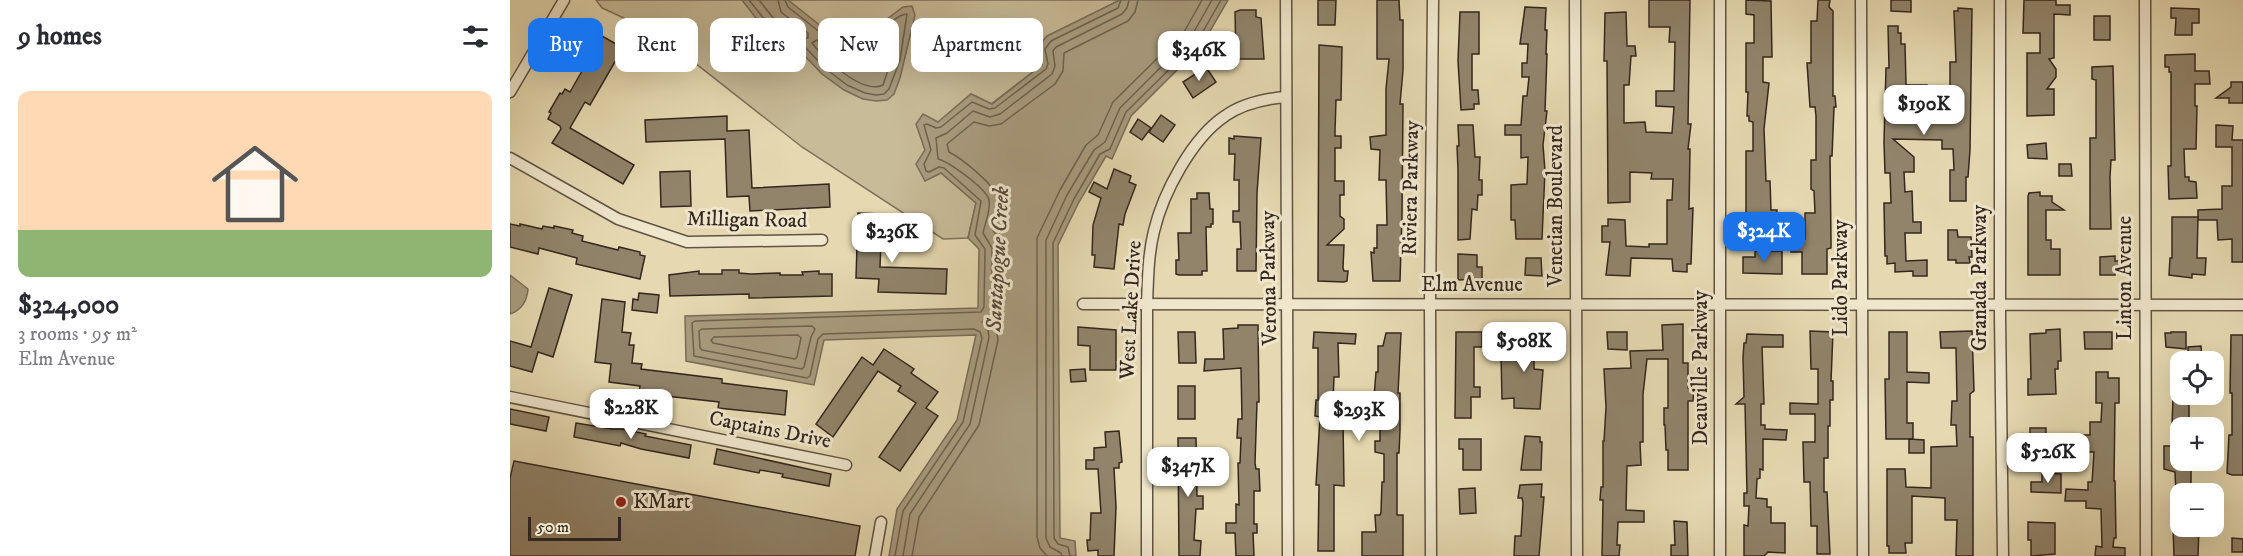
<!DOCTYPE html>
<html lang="en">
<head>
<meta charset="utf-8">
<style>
  :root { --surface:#fff; --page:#f2f2f3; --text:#2b2b33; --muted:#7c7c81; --line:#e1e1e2; --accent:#1a73e8 }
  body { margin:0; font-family:"IM FELL DW Pica",serif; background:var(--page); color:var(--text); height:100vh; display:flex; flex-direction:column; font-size:22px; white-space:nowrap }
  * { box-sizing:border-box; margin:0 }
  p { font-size:20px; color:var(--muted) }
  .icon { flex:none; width:33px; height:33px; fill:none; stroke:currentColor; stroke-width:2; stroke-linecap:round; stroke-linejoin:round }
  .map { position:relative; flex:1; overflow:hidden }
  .sheet { display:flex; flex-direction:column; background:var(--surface); width:510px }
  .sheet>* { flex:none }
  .top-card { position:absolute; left:18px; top:18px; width:570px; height:54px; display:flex; gap:12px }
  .tools { position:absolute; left:1660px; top:351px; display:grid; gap:12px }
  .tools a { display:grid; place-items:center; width:54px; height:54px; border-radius:12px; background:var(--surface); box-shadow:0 6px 24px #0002; font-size:30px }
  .scale { position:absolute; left:18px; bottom:15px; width:93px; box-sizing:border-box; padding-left:6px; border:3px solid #34271f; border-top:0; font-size:16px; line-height:21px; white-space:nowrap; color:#34271f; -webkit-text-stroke:4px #efe6cc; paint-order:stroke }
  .price { position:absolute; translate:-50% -51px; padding:0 14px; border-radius:12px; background:#fff; color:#222; font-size:20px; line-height:39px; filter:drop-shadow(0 2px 3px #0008) }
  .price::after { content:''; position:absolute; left:50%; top:36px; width:18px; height:14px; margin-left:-9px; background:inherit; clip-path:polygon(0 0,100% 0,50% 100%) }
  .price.selected { background:var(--accent); color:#fff }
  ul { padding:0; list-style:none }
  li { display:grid; align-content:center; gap:12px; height:318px; padding:0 18px }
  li+li { border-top:2px solid var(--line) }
  li span { display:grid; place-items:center; height:186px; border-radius:12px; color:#555 }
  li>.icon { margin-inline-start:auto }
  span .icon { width:108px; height:108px; fill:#fffc; stroke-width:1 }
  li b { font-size:26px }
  h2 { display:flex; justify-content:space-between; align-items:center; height:72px; padding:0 18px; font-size:26px }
  .chip { padding:0 21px; border-radius:12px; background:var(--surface); box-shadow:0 6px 24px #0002; font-size:21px; line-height:54px }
  .chip.selected { background:var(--accent); color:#fff }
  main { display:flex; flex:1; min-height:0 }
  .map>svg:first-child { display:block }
  .green { fill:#c8bb98; stroke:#7e715c; stroke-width:1.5 }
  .water { fill:#a99c7f; stroke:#7a6d59; stroke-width:1.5 }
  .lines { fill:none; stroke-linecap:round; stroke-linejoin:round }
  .shore { stroke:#6e624f; stroke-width:1.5 }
  .building { fill:#91846b; stroke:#34271f; stroke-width:1.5 }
  .minor-casing { stroke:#605444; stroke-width:13 }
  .minor { stroke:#efe6cc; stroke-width:10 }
  .poi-dot { fill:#8f2418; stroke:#efe6cc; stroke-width:2 }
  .labels { text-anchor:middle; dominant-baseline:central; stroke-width:6; stroke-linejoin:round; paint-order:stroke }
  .street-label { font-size:21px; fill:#34271f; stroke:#efe6cc }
  .poi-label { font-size:21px; fill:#34271f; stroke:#efe6cc; text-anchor:start }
  .water-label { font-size:22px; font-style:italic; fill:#574a3c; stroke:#efe6cc }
</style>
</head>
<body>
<main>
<section class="sheet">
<h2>9 homes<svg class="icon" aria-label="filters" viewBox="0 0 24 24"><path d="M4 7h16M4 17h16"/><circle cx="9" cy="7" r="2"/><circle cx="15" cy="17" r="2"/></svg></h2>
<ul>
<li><span style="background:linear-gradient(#ffd9b3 75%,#8fb573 0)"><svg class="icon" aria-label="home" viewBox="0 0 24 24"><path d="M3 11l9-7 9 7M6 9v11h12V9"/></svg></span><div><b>$324,000</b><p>3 rooms · 95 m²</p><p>Elm Avenue</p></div></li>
</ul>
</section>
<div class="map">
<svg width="1733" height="556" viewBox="0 0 1733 556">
  <rect width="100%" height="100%" fill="#e6d9b1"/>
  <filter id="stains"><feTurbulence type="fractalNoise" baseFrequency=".00333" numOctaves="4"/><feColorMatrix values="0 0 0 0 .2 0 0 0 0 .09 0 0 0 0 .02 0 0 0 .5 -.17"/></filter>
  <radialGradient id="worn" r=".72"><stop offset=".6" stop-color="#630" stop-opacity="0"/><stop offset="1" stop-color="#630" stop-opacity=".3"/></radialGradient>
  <polygon class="green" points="86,0 610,0 537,36 528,47 532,65 481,104 461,94 428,123 413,115 407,124 415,150 415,180 431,173 466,203 458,238 433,239 292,147 148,34 92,8"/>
  <g class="water">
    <polygon points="232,0 278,0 336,46 350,46 367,31 377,19 393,7 402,6 405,15 390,78 384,94 377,100 366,101 353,99 334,90 312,74 290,51 259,35"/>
    <polygon points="610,0 718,0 692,45 621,116 602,159 596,156 569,202 548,245 550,538 565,541 566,556 379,556 387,509 447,420 466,335 314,340 304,385 176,361 175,316 468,308 469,249 458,238 466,203 431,173 415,181 406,164 415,150 406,124 413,114 428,122 461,94 482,104 532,65 528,47 537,36"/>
    <path d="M0,275L18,289C17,301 12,310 0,314Z"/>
  </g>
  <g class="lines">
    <g class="shore">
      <path d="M239,0L263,30L294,46L316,69L337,85L355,93L366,95L374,94L379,89L390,60L397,14C379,16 370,41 354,50C349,53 341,52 335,52L278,7L275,0"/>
      <polyline points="249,0 268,24 295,38 298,38 298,33 271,12 268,0"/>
      <path d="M381,35H384L386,37L382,58L373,85C353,95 314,59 302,43L307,40C314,46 322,55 330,58C351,66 370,50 381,35Z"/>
      <polygon points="302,326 305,329 301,337 294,367 292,369 192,350 190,348 189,331 192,329"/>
      <polygon points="288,335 291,338 287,357 285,359 203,343 201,340 204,337"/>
      <polyline points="385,556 393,511 453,422 472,338 470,332 464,329 313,334 308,339 300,376 297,378 184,356 182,323 185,321 471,312 474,307 475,249 465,235 471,201 434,168 429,167 419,172 416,171 414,164 421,150 414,125 417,124 426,128 431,127 462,102 479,109 485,108 536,69 538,64 535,49 541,41 608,8 611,0"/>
      <path d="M393,556L400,514L460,424L479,337L478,330L472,322L480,314L482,307V248L473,233C475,223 481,210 479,200C476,188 439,162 428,159L426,138L437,133L463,111L480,117L490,114L542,74L545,66L543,51L546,47L612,14L617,8L619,0"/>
      <path d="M402,556L409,517L469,425L488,340L485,323L491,308V249L489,240L483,230C485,220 490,207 487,197C484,184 451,158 439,152L437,144L464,122L479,126L491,124L545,84L553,71L554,53L618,21L625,12L628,0"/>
      <polyline points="537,556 530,548 527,537 527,238 550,190 576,145 588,135 603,102 674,32 692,0"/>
      <polyline points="552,556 551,553 540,547 536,538 536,240 557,195 584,150 595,142 610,108 681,37 702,0"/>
      <polyline points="560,556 558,547 548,544 544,538 543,243 564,199 590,154 600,149 616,112 687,42 711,0"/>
    </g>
  </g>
  <g class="building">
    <polygon points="808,0 826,0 825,25 808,25"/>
    <polygon points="867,0 889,0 890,20 893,20 893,70 890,104 893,104 892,215 890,281 863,281 861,252 864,253 864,248 867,248 867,225 877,225 876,180 869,180 870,150 861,149 860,137 876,135 876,89 879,59 867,59"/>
    <polygon points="1139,0 1180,0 1178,124 1181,124 1178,149 1180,149 1179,209 1183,208 1181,264 1177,264 1177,272 1163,271 1162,259 1121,258 1120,276 1096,275 1100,242 1092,242 1092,226 1098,226 1098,219 1115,220 1116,246 1139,247 1139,244 1157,244 1157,200 1162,200 1163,179 1141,179 1142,173 1120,172 1120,202 1098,203 1097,61 1094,61 1095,13 1116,12 1117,46 1125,46 1126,56 1121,56 1119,85 1114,85 1114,123 1135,122 1136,132 1162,133 1164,107 1146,106 1146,91 1164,91 1165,42 1159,42 1160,27 1139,27"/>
    <polygon points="1236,0 1261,1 1262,57 1253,57 1253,82 1259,83 1254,129 1256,181 1260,181 1261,210 1267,210 1265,231 1253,231 1254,222 1236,221 1236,151 1243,151 1243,122 1239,121 1239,116 1237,116 1238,92 1236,92 1236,43 1244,43 1244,15 1236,14"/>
    <polygon points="1308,0 1320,0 1319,7 1323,11 1323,96 1325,96 1326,107 1324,107 1322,156 1320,156 1321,242 1321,248 1317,249 1317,274 1292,274 1292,252 1281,252 1281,239 1295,239 1295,213 1305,213 1304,191 1301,189 1301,160 1306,160 1306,116 1305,107 1300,107 1297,63 1301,63 1301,21 1307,21"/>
    <polygon points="1381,0 1401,0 1401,12 1381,11"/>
    <polygon points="1514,0 1546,0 1546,5 1560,5 1560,15 1544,14 1544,58 1539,59 1546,69 1546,77 1537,89 1544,89 1544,115 1517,116 1517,53 1530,53 1530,33 1513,33"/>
    <polygon points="1015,7 1036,8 1035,30 1037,30 1036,54 1037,54 1035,111 1037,111 1033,145 1035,171 1032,239 1006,239 1005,220 1001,220 1001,185 1017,184 1018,157 1011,158 1011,135 995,135 995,125 1011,125 1013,96 1017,96 1019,77 1012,77 1012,63 1017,63 1018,44 1010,44"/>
    <polygon points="1448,8 1462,9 1460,150 1458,177 1456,177 1456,201 1440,201 1440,170 1444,170 1443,149 1432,149 1432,140 1383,139 1404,157 1404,172 1394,172 1395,192 1402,191 1403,222 1411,222 1411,233 1395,233 1396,261 1417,260 1417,276 1403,276 1403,271 1385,272 1385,263 1377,264 1377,256 1375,256 1374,203 1381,203 1380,173 1375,173 1374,142 1376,68 1379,68 1378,26 1388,26 1388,33 1391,33 1391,44 1395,44 1396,85 1417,85 1418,110 1440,111 1440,62 1446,62 1444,11 1448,11"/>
    <polygon points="1661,8 1689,9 1689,23 1682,23 1682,35 1665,35 1666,18 1661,18"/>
    <polygon points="730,10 746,10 746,17 751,18 754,59 726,59 725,12"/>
    <polygon points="950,12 969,12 969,54 962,54 962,90 968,90 969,104 964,104 964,109 951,110 948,61"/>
    <rect x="1584" y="16" width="16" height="24"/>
    <polygon points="92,36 113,48 80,105 75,102 60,128 124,165 113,184 42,143 51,129 50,126 38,119 41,113 39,112 50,93 52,94 55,89 60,92"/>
    <polygon points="809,45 832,47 831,100 826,100 825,131 825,136 831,136 831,148 825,148 825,181 834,181 834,195 830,195 830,216 834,219 834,229 817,245 834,245 833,268 834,271 838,271 837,281 834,282 808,281"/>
    <polygon points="1685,54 1685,71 1699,71 1700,84 1685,84 1685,106 1687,106 1686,149 1674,149 1675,177 1679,177 1679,181 1686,182 1687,198 1659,199 1658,166 1661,166 1661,72 1659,72 1659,67 1655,67 1655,55"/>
    <polygon points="1603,66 1605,160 1601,160 1600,177 1601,229 1580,229 1580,138 1586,138 1586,80 1582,79 1582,67"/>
    <polygon points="696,67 706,82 683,98 673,82"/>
    <polygon points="1721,82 1733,82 1733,103 1719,103 1719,98 1706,98 1721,87"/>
    <polygon points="651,115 665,125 653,142 639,132"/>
    <polygon points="217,116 217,131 239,130 242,188 319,184 320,207 240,211 239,196 217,197 215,139 136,142 135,120"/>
    <polygon points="628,119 641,128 632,140 620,132"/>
    <polygon points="948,125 963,125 965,157 970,157 969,180 972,180 972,195 968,195 967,210 962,209 960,239 948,240 948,170 947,146 949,146"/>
    <polygon points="1706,125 1723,126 1722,140 1733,140 1733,262 1722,262 1722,239 1708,240 1707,220 1688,220 1688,210 1712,209 1712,186 1722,186 1722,147 1706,147"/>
    <polygon points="724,136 751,138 747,193 746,271 727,271 727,249 731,249 730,222 723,222 723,211 729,211 729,180 724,180 725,154 719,154 719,138 724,139"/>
    <polygon points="1536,143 1537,159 1518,158 1517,145"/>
    <polygon points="1549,164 1561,164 1562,176 1549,176"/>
    <polygon points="604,169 621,176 619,182 626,185 615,214 613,225 609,224 604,269 584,267 585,255 582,255 583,225 591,198 579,192 584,182 597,189"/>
    <polygon points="180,171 181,206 151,207 150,172"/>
    <polygon points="1530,192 1530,196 1542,196 1542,202 1554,210 1536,210 1536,240 1541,240 1541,249 1550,249 1550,275 1518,275 1518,196 1519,193"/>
    <polygon points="687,193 699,193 700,209 703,209 703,224 701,224 701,227 696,227 697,271 692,271 692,275 669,275 666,274 666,260 669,260 668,233 681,233 681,199 687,199"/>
    <polygon points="348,213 372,214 370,267 437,269 436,294 368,292 369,279 346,278"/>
    <polygon points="1662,217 1688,217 1687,258 1696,258 1695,275 1682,274 1682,278 1659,275 1660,258 1662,258"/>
    <polygon points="0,224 10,226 10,224 32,229 33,226 44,228 44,226 63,230 62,233 73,236 72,241 108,250 109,247 130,252 130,255 135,256 130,279 66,264 67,258 29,248 28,254 0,247"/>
    <polygon points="1438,230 1447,230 1448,237 1461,237 1462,257 1459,257 1460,263 1446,263 1446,260 1438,260"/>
    <polygon points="1245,251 1272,251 1272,274 1233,273 1233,257 1245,257"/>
    <polygon points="948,254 967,255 967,267 972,267 972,279 948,280"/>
    <polygon points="1605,256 1605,261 1609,261 1609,271 1605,271 1605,275 1590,275 1590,257"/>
    <polygon points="1016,258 1031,258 1032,276 1015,275"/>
    <polygon points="212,270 229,270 229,273 241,274 270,273 270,275 293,275 292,272 309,271 309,274 322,274 322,296 239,298 239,294 160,296 159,275 189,271 189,274 212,274"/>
    <polygon points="39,288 62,295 43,357 28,352 22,372 0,366 0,341 21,347"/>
    <polygon points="129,293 149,295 147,313 122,310 123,299 128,300"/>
    <polygon points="92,299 115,302 112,332 121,333 119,345 124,345 122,363 132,364 131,369 212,379 212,383 277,391 275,415 208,408 209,402 129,393 130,386 99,382 101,364 85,362"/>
    <polygon points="1173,324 1173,363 1178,363 1178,388 1184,388 1183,401 1178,401 1178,470 1158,470 1158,450 1156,450 1155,425 1154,425 1154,408 1158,408 1158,359 1137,359 1133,394 1133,442 1130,442 1131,465 1117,466 1116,510 1134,511 1134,522 1108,522 1107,545 1110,545 1109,556 1092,556 1093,500 1090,500 1091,487 1093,487 1093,441 1094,441 1096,407 1094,369 1121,368 1120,351 1153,350 1152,325"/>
    <polygon points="728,325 748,325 749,402 747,402 745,463 746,469 749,469 750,491 744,491 744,524 747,524 747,533 743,533 744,556 726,556 725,533 716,533 716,523 726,523 726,504 729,505 728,463 730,463 731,438 727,438 728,419 732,419 731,368 694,371 695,359 714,359 713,329 728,328"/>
    <polygon points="568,327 606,330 606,370 580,370 580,346 568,345"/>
    <polygon points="1550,329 1551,361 1548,361 1548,369 1545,369 1546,394 1518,395 1518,379 1521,379 1520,334 1536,333 1536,330"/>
    <polygon points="1300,331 1323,332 1321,381 1323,381 1323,400 1320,400 1320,426 1318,426 1318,458 1314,458 1314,492 1317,492 1320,554 1307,554 1307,526 1301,526 1300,482 1294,482 1293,442 1305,442 1305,414 1280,414 1280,403 1308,404 1308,369 1301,369"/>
    <polygon points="1462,331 1464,391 1460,394 1460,437 1463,437 1463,556 1446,556 1447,520 1435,520 1435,498 1402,496 1402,543 1395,543 1396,553 1379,553 1379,546 1377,546 1377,469 1395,469 1396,487 1421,488 1421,447 1447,446 1446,425 1441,425 1442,401 1447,401 1446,348 1431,348 1430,332"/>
    <polygon points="668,332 685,332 686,363 669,363"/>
    <polygon points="804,332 846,334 845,344 828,343 829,377 824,377 823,401 832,401 832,410 863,410 866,372 868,372 868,346 873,346 876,333 891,333 888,393 890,393 890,430 889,453 887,453 887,515 893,515 893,556 852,556 852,532 866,532 865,515 870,515 871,512 872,482 874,482 874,454 865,452 865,441 870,441 870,422 833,421 834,486 824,485 824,551 808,551 809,485 806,485 810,417 805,416 806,400 808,400 808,348 803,348"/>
    <polygon points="946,332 972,332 972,347 964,347 964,387 970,387 970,397 961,397 961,418 945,418"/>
    <polygon points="1013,332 1033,332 1035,351 1024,351 1024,369 1033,370 1030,409 1004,408 1004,398 992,399 991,356 1009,356 1009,339 1014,339"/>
    <polygon points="1097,332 1117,332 1117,350 1098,349"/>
    <polygon points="1379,332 1397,332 1397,372 1419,373 1419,383 1397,382 1397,423 1403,423 1403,439 1376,439 1375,379 1379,379"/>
    <polygon points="1574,332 1602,332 1602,349 1575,349"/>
    <polygon points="1661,332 1676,332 1676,349 1656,347 1655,333 1661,333"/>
    <polygon points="1237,334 1273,335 1273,347 1252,347 1254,404 1251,404 1251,425 1255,425 1255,429 1277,430 1276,440 1253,439 1253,470 1250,469 1250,478 1247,479 1246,498 1257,499 1257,507 1261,507 1261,523 1275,523 1275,553 1258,552 1254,556 1234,556 1234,525 1238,526 1239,506 1234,506 1234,493 1237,493 1235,404 1226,404 1234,397 1233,358 1234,343 1236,343"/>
    <polygon points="1721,335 1733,335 1733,475 1722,475 1717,473 1719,435 1722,435 1722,393 1720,393"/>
    <polygon points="1691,346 1692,358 1678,357 1678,347"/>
    <polygon points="374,349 404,369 401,373 428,392 416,408 428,416 390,471 369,457 406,403 388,391 391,386 368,371 323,437 306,424 352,357 363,365"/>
    <polygon points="575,369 576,381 561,382 560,370"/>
    <polygon points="1586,372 1598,372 1598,378 1609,378 1609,403 1605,403 1604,481 1605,481 1606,538 1604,538 1603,547 1615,548 1615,556 1585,556 1586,546 1592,547 1591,509 1576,508 1576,501 1555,501 1556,489 1578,490 1578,482 1582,482 1584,452 1574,452 1574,435 1580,435 1580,422 1591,422 1592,403 1586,403"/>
    <rect x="668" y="386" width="17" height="33"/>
    <polygon points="1663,398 1679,398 1679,426 1662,425"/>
    <polygon points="0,409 39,417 36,431 0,424"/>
    <polygon points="66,423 102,429 112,429 136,434 135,436 181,445 179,458 131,449 111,443 110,446 64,437"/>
    <polygon points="1520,428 1536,428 1536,448 1523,448 1523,438 1520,438"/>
    <polygon points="609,431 612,462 609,463 609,468 604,468 606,507 604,556 588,556 588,550 578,551 577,540 580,540 581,513 591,513 588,469 576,469 576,460 584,460 584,448 596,447 595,432"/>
    <polygon points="1015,436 1030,437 1030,442 1032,442 1031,470 1011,470"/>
    <polygon points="668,438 686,438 687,496 693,496 693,509 686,509 684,540 691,541 690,556 669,556"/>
    <polygon points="949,439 971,439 971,470 953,470 953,449 949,449"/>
    <polygon points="1399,439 1414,440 1414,453 1399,453"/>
    <polygon points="1654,446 1671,446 1671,460 1676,460 1676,467 1681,467 1681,494 1666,494 1665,472 1654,469"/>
    <polygon points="207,449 321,474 319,486 272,477 273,474 250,470 249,473 204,464"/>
    <polygon points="4,461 350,526 345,556 0,556 0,478"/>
    <polygon points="1532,473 1551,474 1551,493 1521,492 1521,482 1532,482"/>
    <polygon points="1032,484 1031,497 1034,497 1029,556 1004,556 1005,536 1011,536 1013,503 1012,498 1008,498 1010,485"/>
    <polygon points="965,488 966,513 950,514 949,489"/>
    <polygon points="1164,521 1177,522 1178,556 1161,556 1161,545 1165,545"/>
    <polygon points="1518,522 1545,523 1545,554 1521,556 1521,540 1518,540"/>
    <polygon points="1663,526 1689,526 1688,556 1664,556"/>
    <polygon points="1722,538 1733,539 1733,552 1722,552"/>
  </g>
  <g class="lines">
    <defs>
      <g id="minor">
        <polyline points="776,0 778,556"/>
        <polyline points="1065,0 1067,556"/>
        <polyline points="1210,0 1210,556"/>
        <polyline points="1351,0 1353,556"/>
        <polyline points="1490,0 1490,316 1493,556"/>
        <polyline points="1635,0 1636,556"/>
        <polyline points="0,92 54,0"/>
        <polyline points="0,158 108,219 177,242 312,240"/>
        <polyline points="573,304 1733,305"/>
        <polyline points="0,397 336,465"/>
        <polyline points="365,556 371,522"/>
        <path d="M637,556V304C638,280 638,255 644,231C653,193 682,138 715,116C732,104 754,99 775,97"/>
        <polyline points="921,556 920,304 923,0"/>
      </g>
    </defs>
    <use href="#minor" class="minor-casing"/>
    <use href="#minor" class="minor"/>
  </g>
  <circle class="poi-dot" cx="111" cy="502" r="6"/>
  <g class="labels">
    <g class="street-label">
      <text transform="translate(901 188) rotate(-89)">Riviera Parkway</text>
      <text transform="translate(1046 206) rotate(-90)">Venetian Boulevard</text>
      <text transform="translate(237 220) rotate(1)">Milligan Road</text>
      <text transform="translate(759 278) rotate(-91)">Verona Parkway</text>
      <text transform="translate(1331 278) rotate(-90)">Lido Parkway</text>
      <text transform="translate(1470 278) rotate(-90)">Granada Parkway</text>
      <text transform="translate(1615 278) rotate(-90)">Linton Avenue</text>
      <text x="962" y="285">Elm Avenue</text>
      <text transform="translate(621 310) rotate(-87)">West Lake Drive</text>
      <text transform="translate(1191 368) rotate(-90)">Deauville Parkway</text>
      <text transform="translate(260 430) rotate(11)">Captains Drive</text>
    </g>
    <g class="poi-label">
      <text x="123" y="502">KMart</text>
    </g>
    <g class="water-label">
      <text transform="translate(488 259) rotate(-87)">Santapogue Creek</text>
    </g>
  </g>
  <rect width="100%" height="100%" filter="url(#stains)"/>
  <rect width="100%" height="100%" fill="url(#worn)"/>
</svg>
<div class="tools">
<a><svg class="icon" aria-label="locate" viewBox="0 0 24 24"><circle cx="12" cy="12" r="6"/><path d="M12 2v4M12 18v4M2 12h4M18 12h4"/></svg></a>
<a>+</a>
<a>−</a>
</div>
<div class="scale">50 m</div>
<b class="price" style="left:689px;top:82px">$346K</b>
<b class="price" style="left:1414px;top:136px">$190K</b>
<b class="price selected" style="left:1254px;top:263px">$324K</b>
<b class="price" style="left:382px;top:264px">$236K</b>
<b class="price" style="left:1014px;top:373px">$508K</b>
<b class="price" style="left:121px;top:440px">$228K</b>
<b class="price" style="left:849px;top:442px">$293K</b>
<b class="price" style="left:1538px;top:484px">$526K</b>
<b class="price" style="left:678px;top:498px">$347K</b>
<div class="top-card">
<a class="chip selected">Buy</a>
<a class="chip">Rent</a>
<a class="chip">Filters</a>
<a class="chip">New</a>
<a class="chip">Apartment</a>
</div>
</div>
</main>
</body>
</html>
